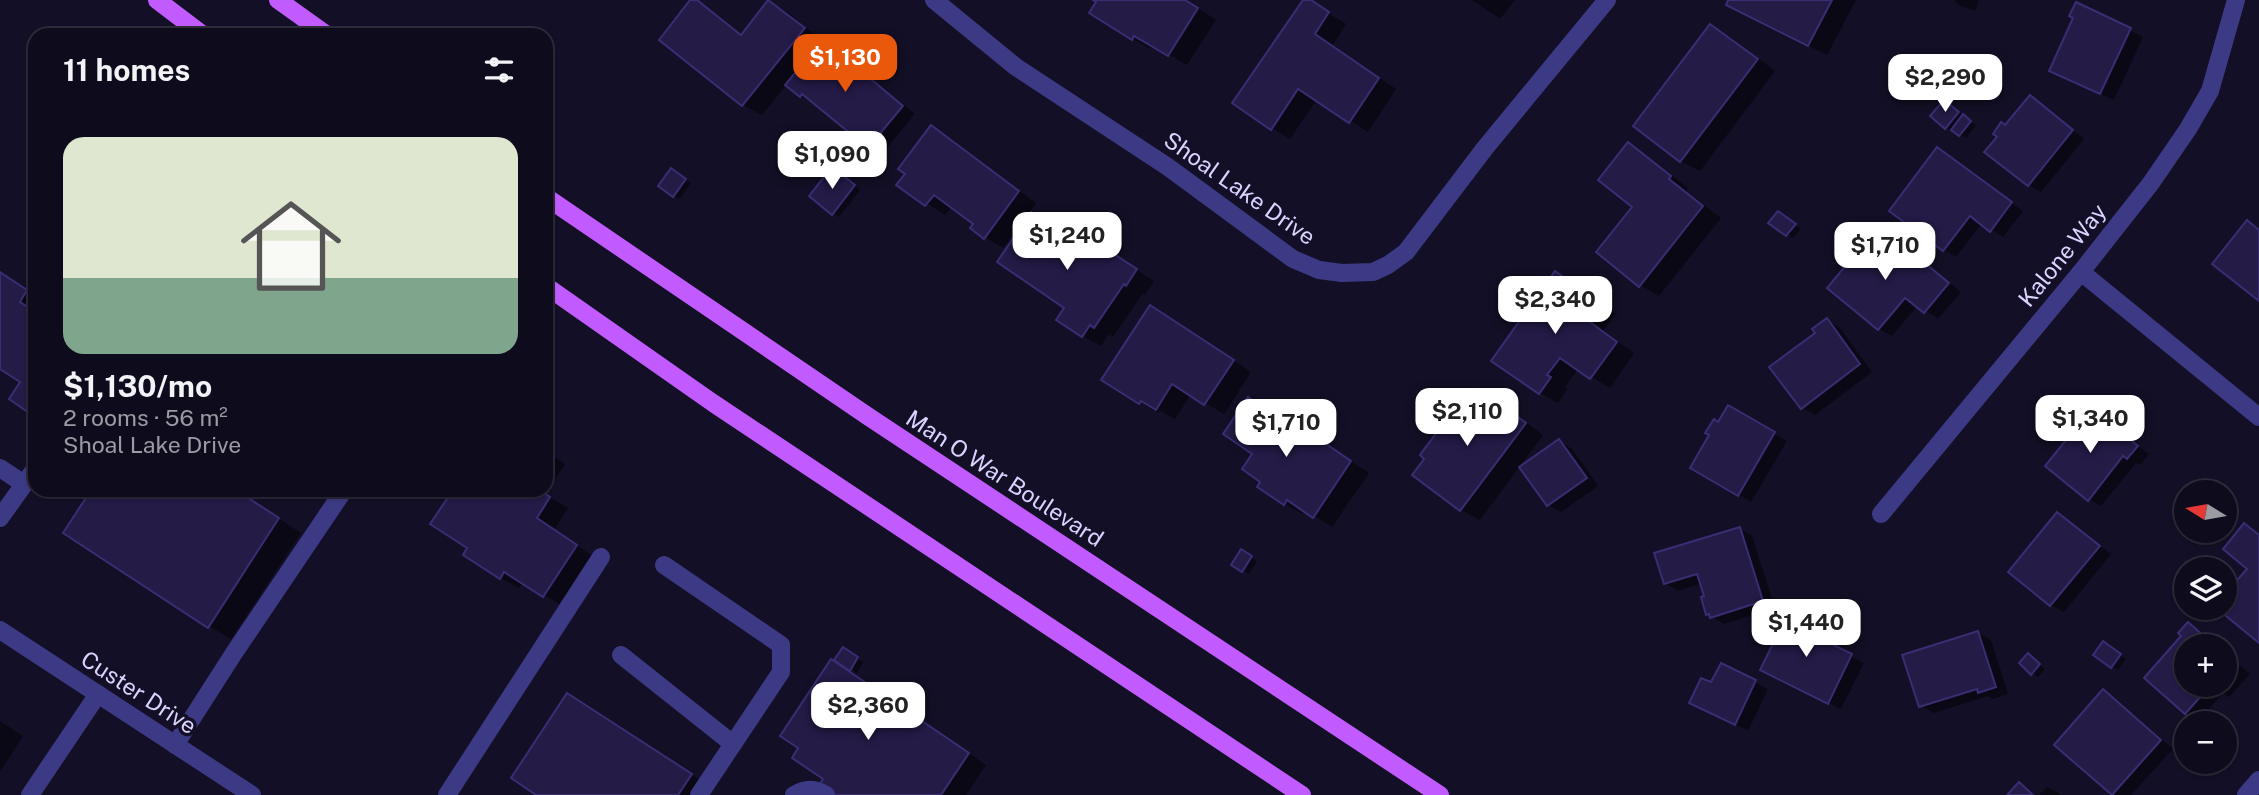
<!DOCTYPE html>
<html lang="en">
<head>
<meta charset="utf-8">
<style>
  :root { --surface:#0e0b1c; --page:#1c1929; --text:#f1f3f6; --muted:#9b9ba3; --line:#2e2b3b; --accent:#ea580c }
  body { margin:0; font-family:"Public Sans",sans-serif; background:var(--page); color:var(--text); height:100vh; display:flex; flex-direction:column; font-size:26px; white-space:nowrap }
  * { box-sizing:border-box; margin:0 }
  p { font-size:23px; color:var(--muted) }
  .icon { flex:none; width:38px; height:38px; fill:none; stroke:currentColor; stroke-width:2; stroke-linecap:round; stroke-linejoin:round }
  .map { position:relative; flex:1; overflow:hidden }
  .panel { position:absolute; left:28px; top:28px; width:525px; height:469px; display:flex; flex-direction:column; background:var(--surface); border-radius:21px; box-shadow:0 2px 5px #0004,0 0 0 2px var(--line) }
  .panel>* { flex:none }
  .needle { width:46px; rotate:281deg }
  .tools { position:absolute; left:2174px; top:480px; display:grid; gap:14px }
  .tools a { display:grid; place-items:center; width:63px; height:63px; border-radius:50%; background:var(--surface); box-shadow:0 2px 5px #0004,0 0 0 2px var(--line); font-size:35px }
  .price { position:absolute; translate:-50% -60px; padding:0 16px; border-radius:14px; background:#fff; color:#222; font-size:23px; line-height:46px; filter:drop-shadow(0 2px 4px #0008) }
  .price::after { content:''; position:absolute; left:50%; top:42px; width:21px; height:16px; margin-left:-10px; background:inherit; clip-path:polygon(0 0,100% 0,50% 100%) }
  .price.current { background:var(--accent); color:#fff }
  ul { padding:0; list-style:none }
  li { display:grid; align-content:center; gap:14px; height:371px; padding:0 35px }
  li span { display:grid; place-items:center; height:217px; border-radius:21px; color:#555 }
  li>.icon { margin-inline-start:auto }
  span .icon { width:126px; height:126px; fill:#fffc; stroke-width:1 }
  li b { font-size:30px }
  h2 { display:flex; justify-content:space-between; align-items:center; height:84px; padding:0 35px; font-size:30px }
  .map>svg:first-child { display:block }
  .shadow { fill:#0007 }
  .building { fill:#241b47; stroke:#3b2d73; stroke-width:2 }
  .lines { fill:none; stroke-linecap:round; stroke-linejoin:round }
  .minor { stroke:#3d3a85; stroke-width:18 }
  .major { stroke:#c25bff; stroke-width:18 }
  .labels { text-anchor:middle; dominant-baseline:central; stroke-width:7; stroke-linejoin:round; paint-order:stroke }
  .street-label { font-size:23px; fill:#d9d4ff; stroke:#130f26 }
</style>
</head>
<body>
<div class="map">
<svg width="2259" height="795" viewBox="0 0 2259 795">
  <rect width="100%" height="100%" fill="#130f26"/>
  <g class="shadow">
    <polygon points="692,0 711,10 743,35 769,2 788,12 822,41 836,49 915,114 882,154 869,147 814,101 813,103 801,96 787,84 762,115 743,105 661,39"/>
    <polygon points="1097,0 1187,0 1216,20 1187,65 1153,45 1151,49 1133,39"/>
    <polygon points="1306,0 1346,24 1332,46 1396,89 1368,132 1317,99 1290,139 1272,128"/>
    <polygon points="1472,0 1515,0 1500,19"/>
    <polygon points="1730,0 1856,0 1827,55 1746,15"/>
    <polygon points="1954,0 1979,0 1975,11 1959,5"/>
    <polygon points="2077,4 2143,37 2114,100 2064,77"/>
    <polygon points="1710,26 1729,36 1775,71 1700,171 1681,161 1635,126"/>
    <polygon points="546,76 554,82 546,93"/>
    <polygon points="2030,98 2043,105 2084,139 2041,192 2029,185 2006,127"/>
    <polygon points="1950,105 1976,125 1966,138 1953,129 1952,131 1946,127"/>
    <polygon points="932,128 950,138 1036,203 1029,213 1092,254 1116,256 1154,281 1145,295 1143,293 1113,337 1109,334 1101,346 1083,336 1025,223 1023,221 1003,248 985,237 976,224 952,206 945,215 899,184 907,173"/>
    <polygon points="1628,144 1646,155 1688,188 1686,191 1721,218 1659,296 1640,285 1598,252 1635,207"/>
    <polygon points="1938,149 2023,211 2003,237 1982,223 1956,257 1944,250"/>
    <polygon points="839,172 860,190 839,217 833,213"/>
    <polygon points="678,173 691,183 679,199 674,195"/>
    <polygon points="1784,217 1801,229 1793,238 1771,223"/>
    <polygon points="1876,232 1889,239 1924,269 1926,266 1939,274 1961,292 1938,319 1918,305 1892,336 1879,329 1830,288"/>
    <polygon points="0,273 35,296 35,414 22,382 0,368"/>
    <polygon points="1555,273 1616,314 1603,331 1634,353 1610,388 1578,369 1565,387 1568,389 1558,403 1540,393"/>
    <polygon points="1169,318 1251,372 1224,414 1191,394 1175,419 1159,410 1158,413 1104,379"/>
    <polygon points="1827,320 1840,328 1872,372 1815,415 1802,408 1817,333"/>
    <polygon points="1481,391 1499,402 1543,435 1480,520 1461,510 1414,475"/>
    <polygon points="1249,399 1298,431 1295,435 1309,444 1331,448 1369,473 1332,527 1305,510 1303,514 1285,504 1263,482 1254,454"/>
    <polygon points="1729,407 1787,441 1751,502 1693,468"/>
    <polygon points="2091,411 2149,454 2140,465 2136,463 2101,506 2089,499"/>
    <polygon points="1559,441 1572,449 1598,486 1561,512 1548,505"/>
    <polygon points="546,451 565,464 545,494 568,508 554,530 594,557 562,606 523,582 519,588 501,578 469,547 455,490 546,490"/>
    <polygon points="93,490 236,490 301,533 231,639 209,626"/>
    <polygon points="2058,514 2111,554 2064,612 2051,605 2011,572"/>
    <polygon points="1740,529 1752,536 1775,608 1724,624 1708,614 1706,598 1702,583 1678,591 1665,583"/>
    <polygon points="1242,552 1257,561 1249,574 1233,564"/>
    <polygon points="2188,624 2201,631 2218,646 2186,646 2186,684 2224,684 2224,652 2250,674 2229,697 2223,693 2199,720 2186,713 2184,635"/>
    <polygon points="1822,630 1835,637 1831,646 1864,663 1841,709 1775,677"/>
    <polygon points="1978,633 1991,640 2008,694 1993,699 1988,696 1934,713 1921,706"/>
    <polygon points="2109,647 2126,659 2118,670 2112,667"/>
    <polygon points="844,650 863,662 857,673 851,669"/>
    <polygon points="2028,655 2045,669 2038,677 2032,673"/>
    <polygon points="1722,665 1768,689 1748,731 1704,709"/>
    <polygon points="849,672 986,765 966,795 814,795 825,779"/>
    <polygon points="2104,691 2116,699 2173,749 2131,795 2113,795 2056,745"/>
    <polygon points="586,706 709,786 703,795 539,795"/>
    <polygon points="0,721 23,736 0,772"/>
    <polygon points="2047,787 2060,794 2061,795 2039,795"/>
  </g>
  <g class="building">
    <polygon points="690,0 697,0 741,35 768,0 805,28 742,106 659,40"/>
    <polygon points="1093,0 1185,0 1198,8 1168,56 1134,36 1132,40 1089,13 1096,2"/>
    <polygon points="1303,0 1311,0 1329,12 1315,34 1379,78 1349,123 1298,89 1271,130 1232,103"/>
    <polygon points="1728,0 1832,0 1808,46 1726,5"/>
    <polygon points="2076,2 2131,28 2100,94 2049,71 2073,18 2069,16"/>
    <polygon points="1710,24 1758,59 1680,162 1633,126"/>
    <polygon points="823,39 903,106 868,148 802,94 800,97 785,85"/>
    <polygon points="2030,95 2073,130 2028,186 1984,152 1997,137 1993,134 2001,122 2005,125"/>
    <polygon points="1944,100 1959,112 1945,129 1930,116"/>
    <polygon points="1963,114 1971,121 1959,136 1951,130"/>
    <polygon points="931,125 1019,191 984,239 970,228 973,224 934,195 925,206 896,185 905,174 898,169"/>
    <polygon points="1628,142 1671,176 1669,179 1703,206 1639,287 1596,252 1632,207 1598,180"/>
    <polygon points="1937,147 2012,202 1990,232 1970,216 1943,251 1889,211"/>
    <polygon points="832,167 855,185 832,215 809,196"/>
    <polygon points="671,168 686,179 673,197 658,186"/>
    <polygon points="1778,211 1796,224 1786,236 1768,223"/>
    <polygon points="1031,212 1090,253 1097,243 1137,269 1126,286 1124,284 1094,328 1090,325 1082,337 1056,320 1064,308 997,262"/>
    <polygon points="2247,220 2259,230 2259,301 2212,264"/>
    <polygon points="1875,230 1921,268 1926,264 1949,283 1924,313 1905,298 1878,330 1827,288"/>
    <polygon points="1555,271 1598,302 1586,319 1617,342 1590,379 1560,358 1547,375 1551,377 1539,394 1491,361"/>
    <polygon points="0,272 27,290 20,302 35,312 35,417 9,399 20,382 0,369"/>
    <polygon points="1150,305 1234,360 1204,405 1172,384 1156,410 1141,401 1139,404 1101,380"/>
    <polygon points="1827,318 1860,364 1801,409 1769,367 1815,333 1812,329"/>
    <polygon points="1480,389 1526,423 1460,511 1412,475 1424,459 1420,455 1461,400 1468,405"/>
    <polygon points="1248,397 1280,419 1278,423 1307,443 1313,435 1351,461 1313,518 1287,500 1284,505 1257,487 1260,482 1242,469 1252,454 1223,434"/>
    <polygon points="1728,405 1775,432 1738,496 1690,468 1709,435 1705,433 1714,419 1718,422"/>
    <polygon points="2091,409 2138,446 2127,459 2123,456 2088,501 2045,466"/>
    <polygon points="1559,439 1587,478 1547,506 1519,467"/>
    <polygon points="91,490 236,490 279,518 208,628 63,533"/>
    <polygon points="453,490 540,490 550,497 537,518 577,545 543,597 504,572 500,579 463,555 467,548 430,524"/>
    <polygon points="2057,512 2100,546 2050,606 2008,572"/>
    <polygon points="2244,523 2259,535 2259,643 2215,607 2224,607 2224,595 2247,569 2223,549"/>
    <polygon points="1740,527 1763,601 1710,618 1709,614 1706,615 1701,597 1704,596 1697,574 1664,584 1654,553"/>
    <polygon points="1241,549 1252,556 1242,572 1231,565"/>
    <polygon points="1789,611 1823,628 1819,638 1852,654 1828,704 1760,670"/>
    <polygon points="2188,622 2215,646 2186,646 2186,684 2222,684 2216,691 2210,686 2185,714 2144,678 2181,636 2178,633"/>
    <polygon points="1978,631 1996,687 1978,693 1977,689 1919,707 1902,655"/>
    <polygon points="2103,641 2121,654 2111,668 2093,655"/>
    <polygon points="843,647 858,657 850,671 834,660"/>
    <polygon points="2028,653 2040,664 2031,675 2019,663"/>
    <polygon points="2224,654 2238,666 2224,682"/>
    <polygon points="831,659 969,753 941,795 812,795 823,779 792,758 798,748 780,736"/>
    <polygon points="1721,663 1756,680 1735,725 1689,703 1701,678 1711,682"/>
    <polygon points="2103,689 2161,740 2112,795 2054,745"/>
    <polygon points="567,693 692,774 678,795 536,795 511,778"/>
    <polygon points="2019,782 2033,795 2007,795"/>
  </g>
  <g class="lines">
    <g class="minor">
      <polyline points="934,0 1016,67 1168,167 1293,259 1319,270 1342,273 1373,272 1388,265 1406,252 1485,148 1607,0"/>
      <polyline points="2081,272 2259,417"/>
      <polyline points="0,468 24,484"/>
      <polyline points="1881,514 2081,272 2151,183 2188,129 2210,91 2236,0"/>
      <polyline points="0,518 35,469"/>
      <polyline points="664,565 781,645 781,672 699,795"/>
      <polyline points="0,630 252,795"/>
      <polyline points="621,655 733,744"/>
      <polyline points="175,745 234,653 344,490"/>
      <polyline points="30,795 98,694"/>
      <polyline points="447,795 601,557"/>
      <path d="M794,795C806,788 815,788 826,795"/>
      <polyline points="2246,795 2259,780"/>
    </g>
    <g class="major">
      <polyline points="157,0 203,35"/>
      <polyline points="278,0 327,35"/>
      <polyline points="546,197 869,417 1440,795"/>
      <polyline points="546,286 713,403 1302,795"/>
    </g>
  </g>
  <g class="labels">
    <g class="street-label">
      <text transform="translate(1240 188) rotate(35)">Shoal Lake Drive</text>
      <text transform="translate(2062 255) rotate(-51)">Kalone Way</text>
      <text transform="translate(1005 478) rotate(33)">Man O War Boulevard</text>
      <text transform="translate(139 692) rotate(33)">Custer Drive</text>
    </g>
  </g>
</svg>
<div class="tools">
<a><svg class="needle" viewBox="-14 -14 28 28"><path d="M0-13l5 13h-10z" fill="#e53935"/><path d="M0 13l5-13h-10z" fill="#9b9ba3"/></svg></a>
<a><svg class="icon" aria-label="layers" viewBox="0 0 24 24"><path d="M12 4l9 5-9 5-9-5zM3 14l9 5 9-5"/></svg></a>
<a>+</a>
<a>−</a>
</div>
<b class="price current" style="left:845px;top:94px">$1,130</b>
<b class="price" style="left:1945px;top:114px">$2,290</b>
<b class="price" style="left:832px;top:191px">$1,090</b>
<b class="price" style="left:1067px;top:272px">$1,240</b>
<b class="price" style="left:1885px;top:282px">$1,710</b>
<b class="price" style="left:1555px;top:336px">$2,340</b>
<b class="price" style="left:1467px;top:448px">$2,110</b>
<b class="price" style="left:2090px;top:455px">$1,340</b>
<b class="price" style="left:1286px;top:459px">$1,710</b>
<b class="price" style="left:1806px;top:659px">$1,440</b>
<b class="price" style="left:868px;top:742px">$2,360</b>
<section class="panel">
<h2>11 homes<svg class="icon" aria-label="filters" viewBox="0 0 24 24"><path d="M4 7h16M4 17h16"/><circle cx="9" cy="7" r="2"/><circle cx="15" cy="17" r="2"/></svg></h2>
<ul>
<li><span style="background:linear-gradient(#dfe7d0 65%,#7fa58c 0)"><svg class="icon" aria-label="home" viewBox="0 0 24 24"><path d="M3 11l9-7 9 7M6 9v11h12V9"/></svg></span><div><b>$1,130/mo</b><p>2 rooms · 56 m²</p><p>Shoal Lake Drive</p></div></li>
</ul>
</section>
</div>
</body>
</html>
